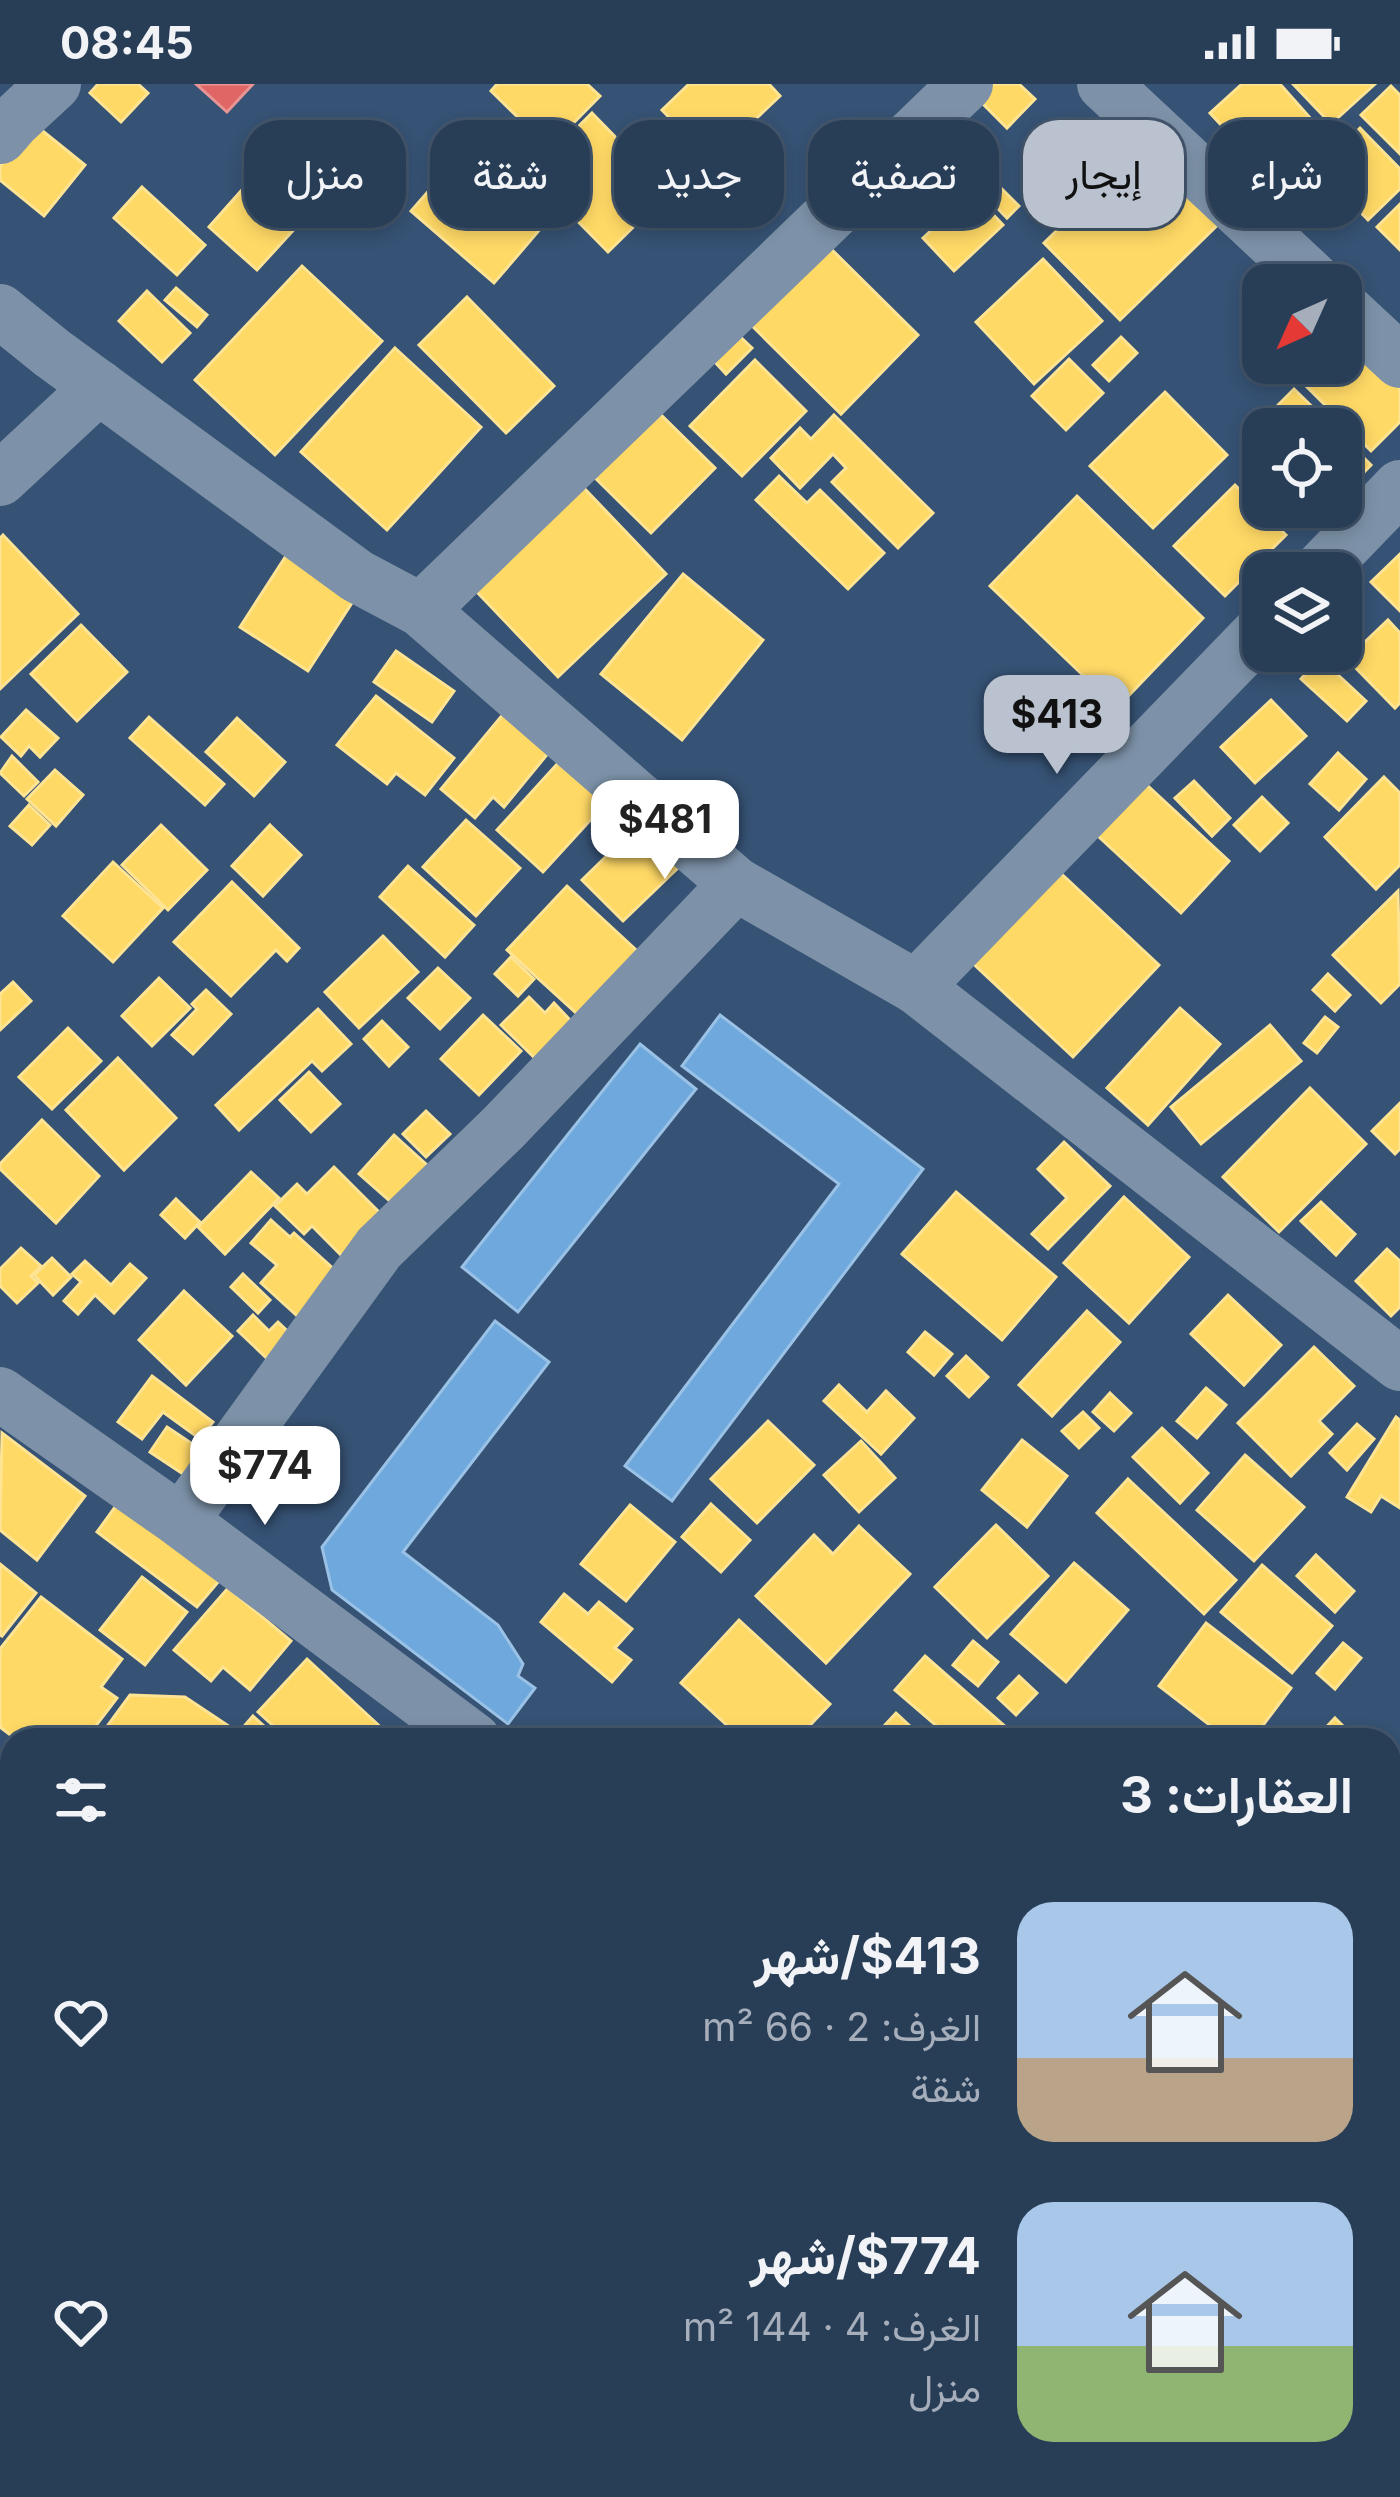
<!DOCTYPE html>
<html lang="ar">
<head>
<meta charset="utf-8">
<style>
  :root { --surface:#283e57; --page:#344961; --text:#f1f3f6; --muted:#a5aeba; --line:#44576d; --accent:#b9c2ce }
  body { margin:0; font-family:Inter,Vazirmatn,sans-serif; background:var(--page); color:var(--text); direction:rtl; height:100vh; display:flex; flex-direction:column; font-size:45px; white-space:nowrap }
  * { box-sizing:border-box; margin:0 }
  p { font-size:39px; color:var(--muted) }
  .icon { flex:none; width:66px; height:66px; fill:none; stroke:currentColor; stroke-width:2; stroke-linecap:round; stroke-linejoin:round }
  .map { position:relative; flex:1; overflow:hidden; direction:ltr }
  .details { position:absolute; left:0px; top:1644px; width:1401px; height:771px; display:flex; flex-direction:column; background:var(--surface); border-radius:36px 36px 0 0; box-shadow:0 6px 18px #0003,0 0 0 3px var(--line); direction:rtl }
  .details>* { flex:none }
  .guide { position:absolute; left:36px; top:36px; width:1329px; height:108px; direction:rtl; display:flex; gap:24px }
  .needle { width:78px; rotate:225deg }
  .tools { position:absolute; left:1242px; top:180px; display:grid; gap:24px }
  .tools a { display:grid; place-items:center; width:120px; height:120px; border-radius:24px; background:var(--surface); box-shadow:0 6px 18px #0003,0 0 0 3px var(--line); font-size:60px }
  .price { position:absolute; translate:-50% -102px; padding:0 27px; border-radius:24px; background:#fff; color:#222; font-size:39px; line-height:78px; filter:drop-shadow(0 3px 6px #0008) }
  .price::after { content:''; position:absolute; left:50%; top:72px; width:36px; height:27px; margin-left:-18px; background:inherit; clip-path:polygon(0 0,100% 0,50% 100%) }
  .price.active { background:var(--accent); color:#111 }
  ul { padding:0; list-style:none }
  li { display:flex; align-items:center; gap:36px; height:300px; padding:0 48px }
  li span { display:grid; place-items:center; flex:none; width:336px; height:240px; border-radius:36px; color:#555 }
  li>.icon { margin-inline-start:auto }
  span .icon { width:144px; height:144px; fill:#fffc; stroke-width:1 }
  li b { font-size:51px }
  h2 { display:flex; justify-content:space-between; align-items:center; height:144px; padding:0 48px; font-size:51px }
  .pill { padding:0 42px; border-radius:36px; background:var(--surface); box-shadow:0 6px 18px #0003,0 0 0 3px var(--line); font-size:42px; line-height:108px }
  .pill.active { background:var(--accent); color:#111 }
  .status { display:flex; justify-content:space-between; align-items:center; height:84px; padding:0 60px; background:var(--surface); direction:ltr }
  .status svg { height:33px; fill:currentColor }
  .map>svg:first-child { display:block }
  .homes { fill:#ffd966; stroke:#ffe494; stroke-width:3 }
  .shops { fill:#e06666; stroke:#e99494; stroke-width:3 }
  .schools { fill:#6fa8dc; stroke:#9ac2e6; stroke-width:3 }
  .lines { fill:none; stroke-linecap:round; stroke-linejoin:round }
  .minor { stroke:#7d92a8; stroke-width:54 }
</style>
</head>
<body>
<div class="status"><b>08:45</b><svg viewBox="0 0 49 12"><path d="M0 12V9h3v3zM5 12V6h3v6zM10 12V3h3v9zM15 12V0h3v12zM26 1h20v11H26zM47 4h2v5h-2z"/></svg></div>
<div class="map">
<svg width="1400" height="2413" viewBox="0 0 1400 2413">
  <rect width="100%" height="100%" fill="#365274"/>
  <g class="homes">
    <polygon points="98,0 138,0 148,9 121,38 90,9"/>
    <polygon points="497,0 587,0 600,12 549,64 491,7"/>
    <polygon points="689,0 769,0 780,12 711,77 662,26"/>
    <polygon points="992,0 1019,0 1035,15 1007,44 978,15"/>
    <polygon points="1242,0 1280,0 1311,35 1259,82 1210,29"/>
    <polygon points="1293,0 1375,0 1331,40"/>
    <polygon points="1391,2 1400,11 1400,70 1361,31"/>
    <polygon points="592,29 669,108 608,168 531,90"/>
    <polygon points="34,40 85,81 44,132 0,96 0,82"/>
    <polygon points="1360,44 1400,85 1400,105 1368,136 1318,85"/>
    <polygon points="1155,50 1231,128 1120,236 1044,159"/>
    <polygon points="465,65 548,136 494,199 411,127"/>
    <polygon points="1052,66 1089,103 1075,117 1038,80"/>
    <polygon points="939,69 966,97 921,141 895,113"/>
    <polygon points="272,72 320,117 257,186 209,143"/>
    <polygon points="989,92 1019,122 1007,134 977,103"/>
    <polygon points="142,103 205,161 177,191 114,134"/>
    <polygon points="972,108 1003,141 954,187 923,154"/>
    <polygon points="1400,120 1400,166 1377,143"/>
    <polygon points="815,149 918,251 841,330 738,228"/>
    <polygon points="1043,175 1102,237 1034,300 976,238"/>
    <polygon points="302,182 382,257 275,371 195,296"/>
    <polygon points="176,204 207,231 197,243 165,216"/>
    <polygon points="147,207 190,249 162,278 119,237"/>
    <polygon points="467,213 554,302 506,349 419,261"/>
    <polygon points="727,240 752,264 726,290 702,264"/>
    <polygon points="1341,240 1400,286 1400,338 1371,367 1292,288 1301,279 1341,279"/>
    <polygon points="1121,253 1137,269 1109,297 1093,281"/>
    <polygon points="395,264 481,343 387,446 301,368"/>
    <polygon points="1069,275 1103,309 1066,346 1032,312"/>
    <polygon points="755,276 806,327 742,392 690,342"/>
    <polygon points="1294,305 1335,345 1263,345 1263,380 1241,358"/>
    <polygon points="1165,308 1227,371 1153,444 1090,382"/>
    <polygon points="648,318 715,384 651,449 584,383"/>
    <polygon points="834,331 933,429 898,464 832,398 846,384 833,370 800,404 771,374 800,344 811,355"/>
    <polygon points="1341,351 1371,381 1341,412"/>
    <polygon points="779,392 807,419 820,406 884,469 848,505 756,416"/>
    <polygon points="1235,401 1286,451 1225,512 1174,462"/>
    <polygon points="584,404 666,490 558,593 476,507"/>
    <polygon points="1077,412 1203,534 1117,624 990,502"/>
    <polygon points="3,451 78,530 0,605 0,454"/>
    <polygon points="293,461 361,505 308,587 240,543"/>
    <polygon points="1400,470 1400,527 1371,498"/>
    <polygon points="683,490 763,556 682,656 601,590"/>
    <polygon points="1388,536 1400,549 1400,619 1395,624 1347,575"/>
    <polygon points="81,541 127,588 77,637 31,590"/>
    <polygon points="396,567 454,607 432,638 374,598"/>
    <polygon points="1320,574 1366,617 1347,637 1301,595"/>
    <polygon points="376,612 454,674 425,711 396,689 387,700 337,661"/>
    <polygon points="1271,616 1306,652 1255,699 1221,663"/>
    <polygon points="26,626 58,654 40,673 29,662 21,672 1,653"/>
    <polygon points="504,629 550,667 504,723 493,713 475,734 441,705"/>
    <polygon points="149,633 224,700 205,721 130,654"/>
    <polygon points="237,634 285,678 254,712 206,668"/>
    <polygon points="1338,669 1366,695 1339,726 1310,700"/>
    <polygon points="12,672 38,698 24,712 0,689"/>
    <polygon points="559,678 605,720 543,788 497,746"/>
    <polygon points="55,686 83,711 56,742 27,715"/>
    <polygon points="1134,689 1229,777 1181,829 1086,741"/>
    <polygon points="1384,693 1400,709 1400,781 1376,805 1325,753"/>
    <polygon points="1194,697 1230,734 1212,752 1175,714"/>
    <polygon points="1262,713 1288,739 1260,767 1234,741"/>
    <polygon points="29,721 50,741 32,761 10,742"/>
    <polygon points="466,736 520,784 476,832 423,783"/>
    <polygon points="161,741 207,786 168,826 122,781"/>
    <polygon points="270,741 301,771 263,812 232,782"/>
    <polygon points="637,742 678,784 623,837 582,796"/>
    <polygon points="113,778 163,824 113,878 63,832"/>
    <polygon points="1052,781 1159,881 1073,973 966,873"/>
    <polygon points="408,782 474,841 445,873 380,813"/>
    <polygon points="232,798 299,864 287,877 276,866 231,912 174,858"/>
    <polygon points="567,802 646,875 587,939 507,866"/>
    <polygon points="1398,807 1400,900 1381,919 1333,871"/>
    <polygon points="383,852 418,888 359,944 325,908"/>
    <polygon points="511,873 534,895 518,912 495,890"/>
    <polygon points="438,884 470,914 440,945 408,914"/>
    <polygon points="1328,890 1350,911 1335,927 1313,906"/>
    <polygon points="159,894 190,924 152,962 122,932"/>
    <polygon points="13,898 31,917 0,946 0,910"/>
    <polygon points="206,906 231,930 193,970 172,951 197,925 192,920"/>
    <polygon points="529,913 545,929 554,919 587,954 551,990 501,941"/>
    <polygon points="1180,924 1220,960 1148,1041 1107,1004"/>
    <polygon points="318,925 351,960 322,987 312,977 239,1046 216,1021"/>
    <polygon points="483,931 521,967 479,1011 441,975"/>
    <polygon points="1325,933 1338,943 1317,969 1304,959"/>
    <polygon points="382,937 408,963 389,982 364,955"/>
    <polygon points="1270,941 1301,977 1201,1060 1171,1023"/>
    <polygon points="68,944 101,977 52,1025 19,993"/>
    <polygon points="118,974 176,1034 124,1086 66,1026"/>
    <polygon points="309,988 340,1020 311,1048 280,1016"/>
    <polygon points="1310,1004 1366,1060 1279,1148 1223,1093"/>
    <polygon points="1400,1019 1400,1065 1395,1070 1372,1047"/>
    <polygon points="426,1027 450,1050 426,1073 403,1050"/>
    <polygon points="42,1036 99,1092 56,1139 0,1085 0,1080"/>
    <polygon points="394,1051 436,1089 401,1127 359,1090"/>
    <polygon points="1064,1058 1110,1102 1048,1165 1032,1150 1067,1114 1038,1085"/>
    <polygon points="334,1083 385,1134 345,1175 312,1142 304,1150 275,1122 297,1100 307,1110"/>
    <polygon points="251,1088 279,1114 225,1170 198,1143"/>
    <polygon points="956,1108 1056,1193 1002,1256 902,1170"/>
    <polygon points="1124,1113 1189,1173 1129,1239 1064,1179"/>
    <polygon points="176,1115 200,1138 185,1154 161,1131"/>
    <polygon points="1321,1118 1355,1150 1336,1171 1301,1137"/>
    <polygon points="271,1136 290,1153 294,1149 347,1197 307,1241 261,1199 277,1181 251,1159"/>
    <polygon points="21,1164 41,1182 31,1192 38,1199 17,1219 0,1202 0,1185"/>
    <polygon points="1387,1165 1400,1177 1400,1223 1391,1232 1356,1197"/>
    <polygon points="52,1174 71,1193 53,1211 34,1191"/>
    <polygon points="85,1177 111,1201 130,1180 146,1194 114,1229 95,1211 78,1230 64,1217 81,1198 72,1190"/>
    <polygon points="243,1190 270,1216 258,1229 231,1203"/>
    <polygon points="184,1207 232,1252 186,1301 139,1256"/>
    <polygon points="1228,1211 1281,1261 1244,1301 1191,1250"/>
    <polygon points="1087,1227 1120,1258 1052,1332 1019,1301"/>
    <polygon points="253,1231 269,1247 278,1238 299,1258 276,1283 238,1247"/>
    <polygon points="925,1248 952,1270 934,1291 908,1268"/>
    <polygon points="1314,1263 1354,1302 1319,1337 1332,1350 1291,1392 1238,1339"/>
    <polygon points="966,1272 988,1293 969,1313 947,1292"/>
    <polygon points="152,1292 213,1338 200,1355 163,1328 142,1355 118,1338"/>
    <polygon points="839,1301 867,1328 886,1307 914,1334 881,1370 824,1317"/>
    <polygon points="1206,1304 1226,1321 1197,1354 1177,1337"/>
    <polygon points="1110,1309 1131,1329 1114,1347 1093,1328"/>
    <polygon points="1083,1328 1099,1344 1079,1364 1062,1347"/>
    <polygon points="1396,1333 1400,1336 1400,1424 1381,1412 1371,1428 1347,1413"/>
    <polygon points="768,1337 814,1381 757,1439 711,1395"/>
    <polygon points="1357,1340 1374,1355 1347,1386 1330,1369"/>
    <polygon points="167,1343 212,1373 195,1398 150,1368"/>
    <polygon points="1162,1344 1208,1389 1180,1419 1133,1373"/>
    <polygon points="2,1349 85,1412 37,1476 0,1446"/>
    <polygon points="1022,1356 1067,1392 1027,1443 982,1406"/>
    <polygon points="861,1357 895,1394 859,1428 824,1391"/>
    <polygon points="1245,1371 1304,1423 1254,1477 1197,1426"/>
    <polygon points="1128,1395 1236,1496 1204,1530 1097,1429"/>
    <polygon points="118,1419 219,1497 197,1523 97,1448"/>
    <polygon points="711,1420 750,1456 721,1488 682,1453"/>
    <polygon points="630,1421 675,1458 626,1517 581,1480"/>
    <polygon points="996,1441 1048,1492 987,1554 935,1503"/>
    <polygon points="859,1442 910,1490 826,1579 756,1512 814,1451 833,1470"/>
    <polygon points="1316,1471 1354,1507 1335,1528 1297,1492"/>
    <polygon points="1074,1479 1128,1526 1066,1598 1011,1550"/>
    <polygon points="0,1480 36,1509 2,1552 0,1551"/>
    <polygon points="1262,1481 1332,1542 1292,1589 1221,1528"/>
    <polygon points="142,1493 187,1528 145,1581 100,1546"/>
    <polygon points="228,1504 291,1557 250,1606 223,1583 211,1597 174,1566"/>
    <polygon points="564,1510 588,1530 599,1518 632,1545 615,1564 631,1576 612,1598 541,1538"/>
    <polygon points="41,1513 122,1575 101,1603 117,1614 85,1656 78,1656 68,1647 61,1656 17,1656 0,1643 0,1565"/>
    <polygon points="739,1536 830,1620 796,1656 743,1656 681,1599"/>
    <polygon points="1206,1539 1291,1604 1252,1656 1229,1656 1159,1602"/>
    <polygon points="973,1557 998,1578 978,1602 953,1581"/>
    <polygon points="1343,1559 1361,1574 1335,1605 1317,1589"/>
    <polygon points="925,1572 1016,1652 1013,1656 953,1656 895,1606"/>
    <polygon points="307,1575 386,1648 379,1656 289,1656 258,1628"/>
    <polygon points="1019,1592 1037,1609 1016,1631 998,1614"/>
    <polygon points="130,1611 185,1613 230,1643 221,1656 97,1656"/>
    <polygon points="896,1629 925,1656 871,1656"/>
    <polygon points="253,1632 275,1652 272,1656 249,1656 239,1648"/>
    <polygon points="1335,1634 1357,1656 1314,1656"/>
    <polygon points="1390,1675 1400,1685 1400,1740 1396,1744 1389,1737"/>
    <polygon points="12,1681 12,1759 10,1761 0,1754 0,1693 2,1694"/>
    <polygon points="1389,1769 1400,1779 1400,1817 1389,1829"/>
    <polygon points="12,1932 12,2002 0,1993 0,1948"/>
    <polygon points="1389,1944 1400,1954 1398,2044 1389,2036"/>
    <polygon points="12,2109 12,2183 0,2171 0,2123"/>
    <polygon points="1389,2213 1400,2221 1400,2270 1389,2284"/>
    <polygon points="0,2237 12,2247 12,2300 0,2290"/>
    <polygon points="0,2304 12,2315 12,2361 0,2374"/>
    <polygon points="1389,2372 1400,2380 1400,2413 1376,2413 1363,2403 1389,2403"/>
    <polygon points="92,2403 131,2403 144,2413 84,2413"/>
    <polygon points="263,2403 340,2403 331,2413 323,2413 315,2406 309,2413 274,2413"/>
    <polygon points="428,2403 500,2403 514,2413 421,2413"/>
    <polygon points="563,2403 614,2403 607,2413 561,2413 557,2410"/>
    <polygon points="775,2403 825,2403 838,2413 767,2413"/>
    <polygon points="933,2403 1037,2403 1049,2413 925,2413"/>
    <polygon points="1225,2403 1274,2403 1281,2409 1277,2413 1216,2413"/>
  </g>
  <polygon class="shops" points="196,0 253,0 227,28"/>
  <g class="schools">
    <polygon points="720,931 923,1085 672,1417 625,1382 839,1100 682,982"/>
    <polygon points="640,960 696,1005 518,1228 462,1183"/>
    <polygon points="495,1237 549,1278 403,1468 498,1541 523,1580 518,1592 535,1604 508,1640 332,1506 322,1463"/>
  </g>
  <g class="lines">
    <g class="minor">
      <polyline points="1104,0 1319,201"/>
      <polyline points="0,53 13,38 54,0"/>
      <polyline points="1341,222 1400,277"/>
      <polyline points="0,227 52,269 357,492 421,526 736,800 916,903 1400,1280"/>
      <polyline points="0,395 99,303"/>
      <polyline points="1317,489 1400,403"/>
      <polyline points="421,526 966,0"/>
      <polyline points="916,903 1263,545"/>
      <polyline points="0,1310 181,1437 474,1656"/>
      <polyline points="181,1437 379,1164 503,1044 736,800"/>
      <polyline points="1389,2339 1400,2347"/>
    </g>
  </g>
</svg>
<div class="tools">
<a><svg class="needle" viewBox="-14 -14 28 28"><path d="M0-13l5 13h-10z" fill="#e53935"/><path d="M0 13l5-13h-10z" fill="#a5aeba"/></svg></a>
<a><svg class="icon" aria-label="locate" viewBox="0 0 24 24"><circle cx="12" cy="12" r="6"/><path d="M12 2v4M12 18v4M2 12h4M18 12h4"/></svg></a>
<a><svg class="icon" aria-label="layers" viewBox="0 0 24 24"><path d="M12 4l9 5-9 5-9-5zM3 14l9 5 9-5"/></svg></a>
</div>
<b class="price active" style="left:1057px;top:693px">$413</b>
<b class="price" style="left:665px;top:798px">$481</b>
<b class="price" style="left:265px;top:1444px">$774</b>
<div class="guide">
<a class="pill">شراء</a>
<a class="pill active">إيجار</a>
<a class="pill">تصفية</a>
<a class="pill">جديد</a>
<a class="pill">شقة</a>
<a class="pill">منزل</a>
</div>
<section class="details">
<h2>العقارات: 3<svg class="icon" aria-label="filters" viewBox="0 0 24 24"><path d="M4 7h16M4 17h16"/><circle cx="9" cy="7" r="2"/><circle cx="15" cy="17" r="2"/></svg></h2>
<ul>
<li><span style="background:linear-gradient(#a9c7e8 65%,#b9a48a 0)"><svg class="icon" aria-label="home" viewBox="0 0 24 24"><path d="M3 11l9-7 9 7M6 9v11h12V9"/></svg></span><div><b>$413/شهر</b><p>الغرف: 2 · 66 m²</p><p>شقة</p></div><svg class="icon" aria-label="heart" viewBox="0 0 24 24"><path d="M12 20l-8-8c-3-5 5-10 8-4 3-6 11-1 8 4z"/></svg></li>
<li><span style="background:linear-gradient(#a9c7e8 60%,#8fb573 0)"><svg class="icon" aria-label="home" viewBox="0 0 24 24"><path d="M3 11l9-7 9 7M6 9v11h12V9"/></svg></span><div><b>$774/شهر</b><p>الغرف: 4 · 144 m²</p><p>منزل</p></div><svg class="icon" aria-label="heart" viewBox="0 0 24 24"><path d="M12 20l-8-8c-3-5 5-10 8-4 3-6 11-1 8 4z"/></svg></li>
</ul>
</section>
</div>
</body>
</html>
